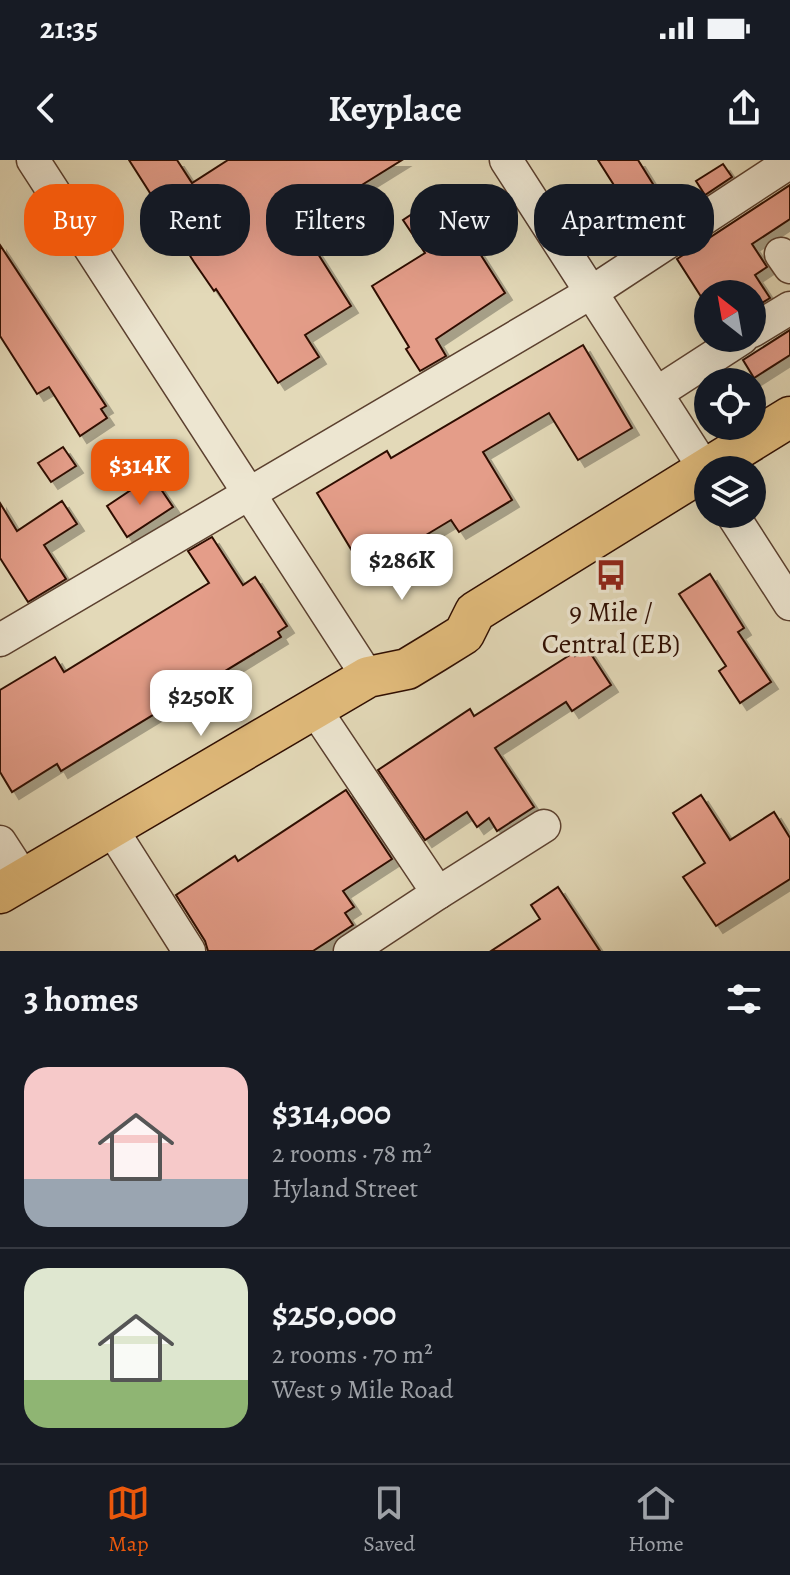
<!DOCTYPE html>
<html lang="en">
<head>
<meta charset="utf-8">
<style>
  :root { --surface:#171b24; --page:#242831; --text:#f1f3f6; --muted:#9ea1a6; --line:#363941; --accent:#ea580c }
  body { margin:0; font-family:Alegreya,serif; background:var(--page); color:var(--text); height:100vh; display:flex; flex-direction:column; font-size:30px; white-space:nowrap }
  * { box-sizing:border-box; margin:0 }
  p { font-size:26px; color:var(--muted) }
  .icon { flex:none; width:44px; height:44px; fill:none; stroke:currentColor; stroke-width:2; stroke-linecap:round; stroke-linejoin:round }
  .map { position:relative; height:791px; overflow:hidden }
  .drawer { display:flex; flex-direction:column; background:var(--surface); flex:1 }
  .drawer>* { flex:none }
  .banner { position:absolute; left:24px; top:24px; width:742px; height:72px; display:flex; gap:16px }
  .needle { width:52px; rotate:329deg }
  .controls { position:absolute; left:694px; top:120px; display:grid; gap:16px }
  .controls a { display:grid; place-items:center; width:72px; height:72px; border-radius:50%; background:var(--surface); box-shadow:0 8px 32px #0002; font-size:40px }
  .price { position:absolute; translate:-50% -68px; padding:0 18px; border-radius:16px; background:#fff; color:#222; font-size:26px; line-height:52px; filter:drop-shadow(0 2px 4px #0008) }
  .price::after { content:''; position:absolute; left:50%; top:48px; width:24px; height:18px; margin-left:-12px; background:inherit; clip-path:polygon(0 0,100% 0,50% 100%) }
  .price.current { background:var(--accent); color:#fff }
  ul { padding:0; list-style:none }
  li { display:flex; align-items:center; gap:24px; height:200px; padding:0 24px }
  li+li { border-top:2px solid var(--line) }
  li span { display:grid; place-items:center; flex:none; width:224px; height:160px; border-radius:24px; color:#555 }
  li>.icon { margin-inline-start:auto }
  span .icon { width:96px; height:96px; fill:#fffc; stroke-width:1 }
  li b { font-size:34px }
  h2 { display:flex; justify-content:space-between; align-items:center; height:96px; padding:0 24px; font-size:34px }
  .pill { padding:0 28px; border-radius:32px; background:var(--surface); box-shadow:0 8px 32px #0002; font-size:28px; line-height:72px }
  .pill.current { background:var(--accent); color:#fff }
  .status { display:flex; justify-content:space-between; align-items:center; height:56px; padding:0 40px; background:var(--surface); direction:ltr }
  .status svg { height:22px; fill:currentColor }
  header { display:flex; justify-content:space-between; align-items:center; height:104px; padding:0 24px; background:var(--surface); font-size:36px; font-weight:700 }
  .tabs { display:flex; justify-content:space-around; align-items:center; height:112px; border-top:2px solid var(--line); background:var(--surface); font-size:22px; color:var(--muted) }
  .tabs a { display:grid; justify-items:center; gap:4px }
  .tabs .current { color:var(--accent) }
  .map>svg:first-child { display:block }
  .building { fill:#e49d89; stroke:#2e0d01; stroke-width:2; filter:url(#shadow) }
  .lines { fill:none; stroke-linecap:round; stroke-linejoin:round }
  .minor-casing { stroke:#5b402f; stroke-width:35 }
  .major-casing { stroke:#2e0d01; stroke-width:43 }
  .minor { stroke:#ede6d1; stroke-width:32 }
  .major { stroke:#e2bc7c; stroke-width:40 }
  .labels { text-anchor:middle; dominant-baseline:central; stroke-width:7; stroke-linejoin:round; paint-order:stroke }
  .poi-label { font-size:28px; fill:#2e0d01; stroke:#ede6d1 }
</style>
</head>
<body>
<div class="status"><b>21:35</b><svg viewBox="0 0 49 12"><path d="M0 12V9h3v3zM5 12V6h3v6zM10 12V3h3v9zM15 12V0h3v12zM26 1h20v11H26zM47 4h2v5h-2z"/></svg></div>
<header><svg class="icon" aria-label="back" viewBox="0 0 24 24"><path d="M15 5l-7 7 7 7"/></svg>Keyplace<svg class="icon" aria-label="share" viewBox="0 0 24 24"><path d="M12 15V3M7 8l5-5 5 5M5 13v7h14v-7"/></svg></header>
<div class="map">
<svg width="790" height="791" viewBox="0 0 790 791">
  <defs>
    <filter id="shadow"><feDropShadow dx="7" dy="7" stdDeviation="0" flood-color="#0004"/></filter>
  </defs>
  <rect width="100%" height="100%" fill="#e3d9b8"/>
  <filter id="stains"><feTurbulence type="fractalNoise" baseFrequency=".0025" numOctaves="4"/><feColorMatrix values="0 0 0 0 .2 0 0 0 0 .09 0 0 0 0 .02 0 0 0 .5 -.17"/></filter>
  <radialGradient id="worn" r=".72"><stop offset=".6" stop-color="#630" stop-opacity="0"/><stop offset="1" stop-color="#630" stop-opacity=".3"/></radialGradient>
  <g class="building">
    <polygon points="129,0 177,0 192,23 228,0 402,0 349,33 356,43 306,75 351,146 305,175 319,197 278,223 216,129 214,131 194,102"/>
    <polygon points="598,0 638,0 666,45 638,63"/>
    <polygon points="723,4 732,17 705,35 696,21"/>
    <polygon points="790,25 790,59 752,84 767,107 755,115 770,138 752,149 752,134 708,134 707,146 677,99"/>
    <polygon points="442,34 505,133 436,179 446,196 420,211 406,189 409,187 372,126 425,93 403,60"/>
    <polygon points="0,85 106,246 101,249 107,258 80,276 49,227 37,234 0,176"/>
    <polygon points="790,170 790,195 754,218 743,200"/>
    <polygon points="583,185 632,268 578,300 549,253 483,292 512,340 459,372 451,360 386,399 381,391 360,404 317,333 387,291 391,298"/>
    <polygon points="63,287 76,306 51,322 38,303"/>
    <polygon points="152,316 173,347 127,377 107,346"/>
    <polygon points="62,341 77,364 44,385 66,419 28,442 0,398 0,343 17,371"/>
    <polygon points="212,377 243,425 255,417 287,466 278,472 281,477 61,611 57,604 12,632 0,612 0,530 55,497 64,512 209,423 188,391"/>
    <polygon points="710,414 744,468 738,472 771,522 740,543 719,511 726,506 679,434"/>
    <polygon points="587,488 611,525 572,551 566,542 495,588 534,647 497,671 489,658 477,667 467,652 425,680 378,610 470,549 474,556 573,493 575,496"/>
    <polygon points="346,630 392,699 343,731 354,747 345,753 353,765 313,791 208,791 205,781 176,735 235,696 238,701"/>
    <polygon points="701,635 730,680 774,652 790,678 790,719 716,766 683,717 705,703 673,653"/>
    <polygon points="558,727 600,791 491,791 540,759 531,745"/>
  </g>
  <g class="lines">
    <defs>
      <g id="minor">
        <polyline points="33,0 368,517"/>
        <polyline points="506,0 708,314"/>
        <polyline points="781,94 790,107"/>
        <polyline points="752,171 790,148"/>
        <polyline points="657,233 742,178"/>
        <polyline points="732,354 790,444"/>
        <polyline points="0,480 592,132 790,2"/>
        <polyline points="314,548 438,733 350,791"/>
        <polyline points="111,668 189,791"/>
        <polyline points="0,682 24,719"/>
        <polyline points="438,733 544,666"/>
      </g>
      <polyline id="major" points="0,733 368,517 407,509 435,492 464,474 475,452 790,257"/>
    </defs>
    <use href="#minor" class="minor-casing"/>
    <use href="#major" class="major-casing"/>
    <use href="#minor" class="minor"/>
    <use href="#major" class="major"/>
  </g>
  <defs>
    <symbol id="bus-bare" viewBox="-9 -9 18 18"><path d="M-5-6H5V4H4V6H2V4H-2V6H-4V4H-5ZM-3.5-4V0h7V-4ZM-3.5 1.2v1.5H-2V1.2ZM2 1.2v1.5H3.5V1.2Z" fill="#8f2418" stroke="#ede6d1" stroke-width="2.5" paint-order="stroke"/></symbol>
  </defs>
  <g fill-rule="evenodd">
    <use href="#bus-bare" x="589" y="393" width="44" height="44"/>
  </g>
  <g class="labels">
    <g class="poi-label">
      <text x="611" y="452">9 Mile /<tspan x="611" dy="32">Central (EB)</tspan></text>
    </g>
  </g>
  <rect width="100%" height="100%" filter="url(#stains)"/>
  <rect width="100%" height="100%" fill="url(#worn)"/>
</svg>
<div class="controls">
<a><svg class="needle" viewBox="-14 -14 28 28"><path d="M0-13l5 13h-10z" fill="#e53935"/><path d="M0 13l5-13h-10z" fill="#9ea1a6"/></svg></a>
<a><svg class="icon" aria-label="locate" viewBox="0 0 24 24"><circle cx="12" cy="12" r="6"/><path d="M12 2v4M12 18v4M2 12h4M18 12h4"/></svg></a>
<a><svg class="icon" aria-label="layers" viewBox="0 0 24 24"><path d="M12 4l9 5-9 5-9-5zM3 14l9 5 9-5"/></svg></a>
</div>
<b class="price current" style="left:140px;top:347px">$314K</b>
<b class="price" style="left:402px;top:442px">$286K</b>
<b class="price" style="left:201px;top:578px">$250K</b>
<div class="banner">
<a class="pill current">Buy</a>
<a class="pill">Rent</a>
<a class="pill">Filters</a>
<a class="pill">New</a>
<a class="pill">Apartment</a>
</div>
</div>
<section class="drawer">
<h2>3 homes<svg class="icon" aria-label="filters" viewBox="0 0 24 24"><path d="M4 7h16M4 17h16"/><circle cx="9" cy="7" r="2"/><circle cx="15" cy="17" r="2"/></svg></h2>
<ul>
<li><span style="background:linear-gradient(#f6c9c9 70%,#9aa5b1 0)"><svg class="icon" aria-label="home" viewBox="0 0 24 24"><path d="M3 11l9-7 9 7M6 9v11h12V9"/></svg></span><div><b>$314,000</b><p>2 rooms · 78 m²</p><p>Hyland Street</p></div></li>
<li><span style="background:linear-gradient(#dfe7d0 70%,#8fb573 0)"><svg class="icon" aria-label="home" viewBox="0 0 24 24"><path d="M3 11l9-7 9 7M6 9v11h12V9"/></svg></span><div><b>$250,000</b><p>2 rooms · 70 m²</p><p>West 9 Mile Road</p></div></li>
</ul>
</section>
<nav class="tabs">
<a class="current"><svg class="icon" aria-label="map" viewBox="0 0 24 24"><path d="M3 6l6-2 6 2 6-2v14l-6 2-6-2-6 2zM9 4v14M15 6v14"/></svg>Map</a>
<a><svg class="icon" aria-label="saved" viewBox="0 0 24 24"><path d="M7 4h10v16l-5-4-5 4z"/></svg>Saved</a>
<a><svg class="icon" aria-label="home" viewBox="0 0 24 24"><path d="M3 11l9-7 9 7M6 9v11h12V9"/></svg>Home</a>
</nav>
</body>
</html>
